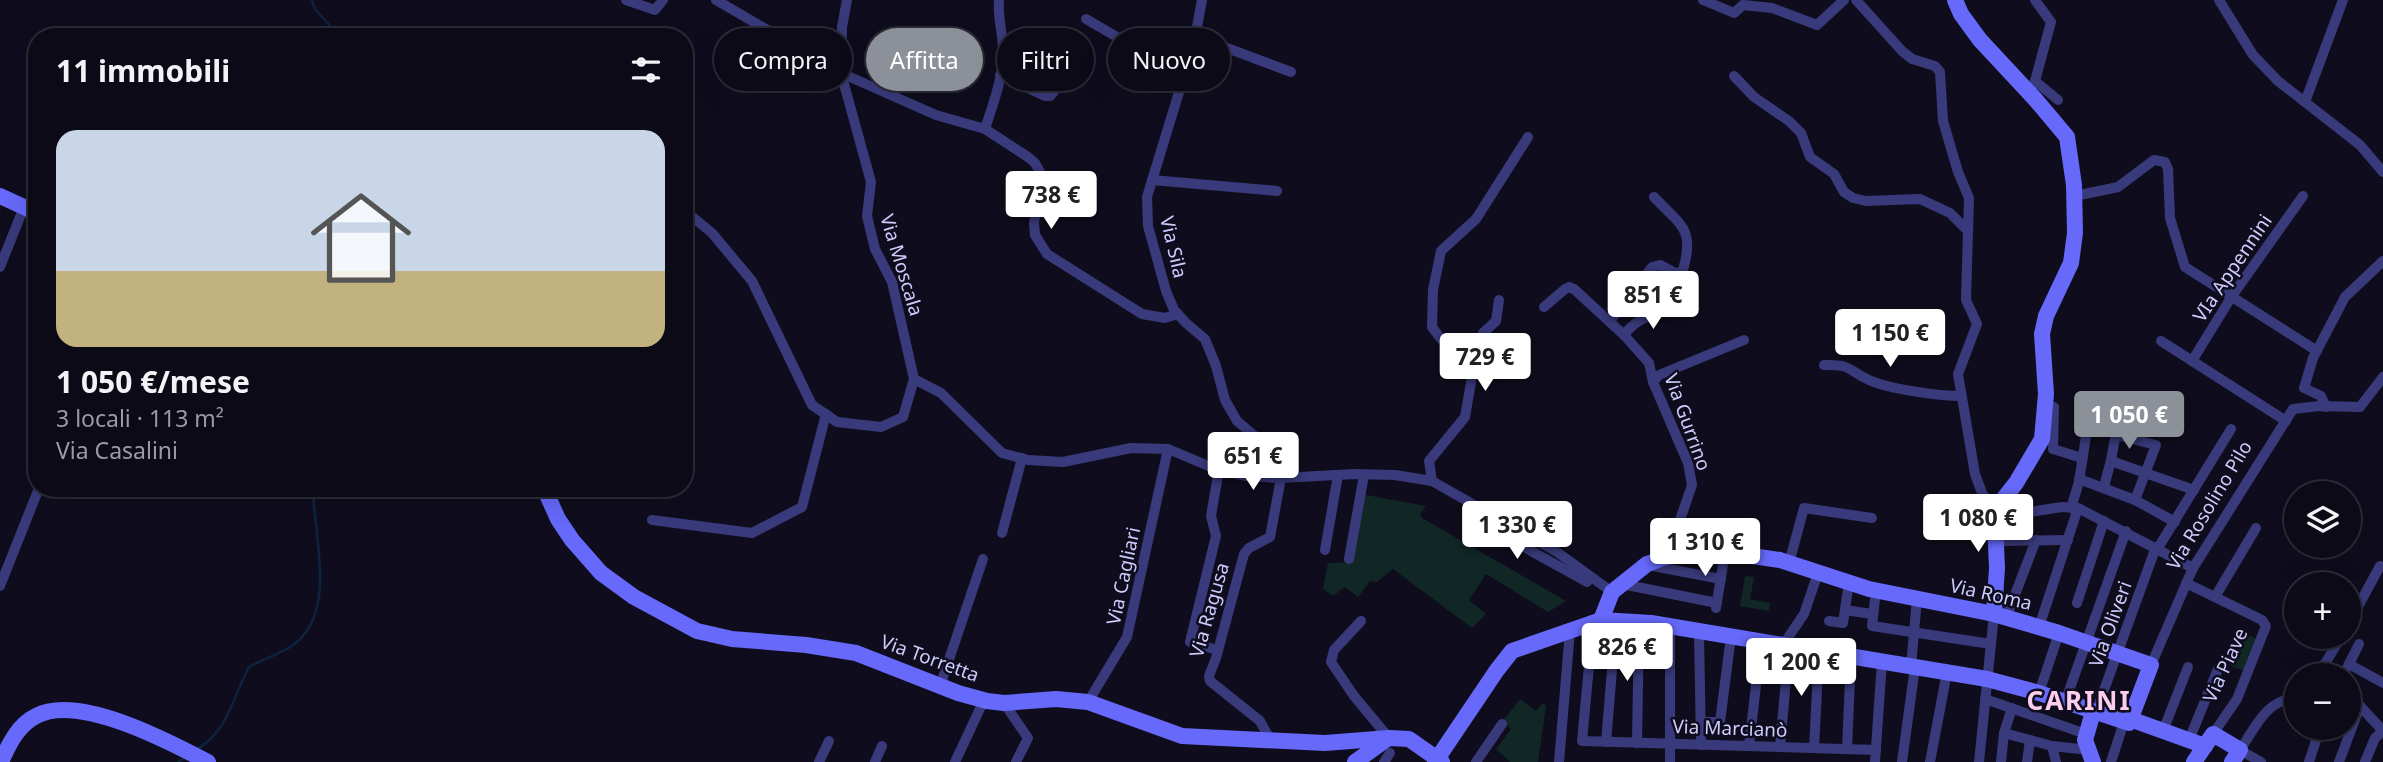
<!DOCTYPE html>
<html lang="it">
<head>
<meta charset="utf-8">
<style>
  :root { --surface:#0b0a16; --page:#191823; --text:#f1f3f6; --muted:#9a9aa1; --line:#2b2b35; --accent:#8c9099 }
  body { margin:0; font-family:"Noto Sans",sans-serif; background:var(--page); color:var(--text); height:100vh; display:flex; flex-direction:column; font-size:26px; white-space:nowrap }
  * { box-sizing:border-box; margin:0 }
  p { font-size:23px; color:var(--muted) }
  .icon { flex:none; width:38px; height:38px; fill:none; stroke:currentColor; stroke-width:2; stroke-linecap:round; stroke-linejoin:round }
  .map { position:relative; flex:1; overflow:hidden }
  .details { position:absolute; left:28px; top:28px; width:665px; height:469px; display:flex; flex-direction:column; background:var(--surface); border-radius:28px; box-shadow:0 7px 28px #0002,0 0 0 2px var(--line) }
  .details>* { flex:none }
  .banner { position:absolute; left:714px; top:28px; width:665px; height:63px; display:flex; gap:14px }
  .controls { position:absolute; left:2284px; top:481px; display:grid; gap:14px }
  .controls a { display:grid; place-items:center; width:77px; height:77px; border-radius:50%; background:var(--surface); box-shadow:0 7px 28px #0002,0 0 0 2px var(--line); font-size:35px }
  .price { position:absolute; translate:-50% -60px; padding:0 16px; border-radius:7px; background:#fff; color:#222; font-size:23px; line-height:46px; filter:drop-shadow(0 2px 4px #0008) }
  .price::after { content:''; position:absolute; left:50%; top:42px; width:21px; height:16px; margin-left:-10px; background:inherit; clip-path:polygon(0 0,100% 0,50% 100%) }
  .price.active { background:var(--accent); color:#fff }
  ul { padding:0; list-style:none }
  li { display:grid; align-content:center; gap:14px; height:371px; padding:0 28px }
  li span { display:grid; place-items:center; height:217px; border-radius:21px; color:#555 }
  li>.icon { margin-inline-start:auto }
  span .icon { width:126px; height:126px; fill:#fffc; stroke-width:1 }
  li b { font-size:30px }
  h2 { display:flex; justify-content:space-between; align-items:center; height:84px; padding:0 28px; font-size:30px }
  .chip { padding:0 24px; border-radius:32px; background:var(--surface); box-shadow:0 7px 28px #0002,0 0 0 2px var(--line); font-size:24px; line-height:63px }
  .chip.active { background:var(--accent); color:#fff }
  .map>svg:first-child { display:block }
  .green { fill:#102725 }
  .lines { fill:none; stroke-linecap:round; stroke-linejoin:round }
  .stream { stroke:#0d2441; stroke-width:2.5 }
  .street { stroke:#393a7b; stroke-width:10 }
  .secondary { stroke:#6669f9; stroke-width:16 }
  .labels { text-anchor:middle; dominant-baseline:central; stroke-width:5; stroke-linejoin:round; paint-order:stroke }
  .street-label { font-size:19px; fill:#cecbfd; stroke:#0f0d1d }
  .district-label { font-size:26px; font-weight:bold; letter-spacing:2px; fill:#fdcdee; stroke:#0f0d1d }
</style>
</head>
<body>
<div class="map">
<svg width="2383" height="762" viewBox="0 0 2383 762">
  <rect width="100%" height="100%" fill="#0f0d1d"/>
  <g class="green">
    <polygon points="1361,494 1426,506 1420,514 1422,518 1566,601 1548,612 1486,574 1469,600 1486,614 1472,628 1393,569 1377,582 1370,581 1358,597 1345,587 1333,596 1323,589 1328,563 1342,563 1349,559"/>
    <polygon points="1745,576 1754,577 1750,599 1770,603 1769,611 1740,606"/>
    <polygon points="2239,628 2248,632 2247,635 2258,639 2245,671 2231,666 2233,660 2227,657"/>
    <polygon points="1520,699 1536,711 1543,703 1546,706 1538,762 1510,762 1496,749 1511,729 1503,721"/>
  </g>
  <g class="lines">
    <g class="stream">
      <polyline points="312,0 315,9 340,37"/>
      <path d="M199,748C229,729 233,696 249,667C266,657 289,652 302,637C335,600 313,532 313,488"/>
      <polyline points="178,762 184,758"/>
    </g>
    <g class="street">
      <polyline points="626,0 655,10 663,0"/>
      <polyline points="716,0 841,73 936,115 985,129 1028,157 1035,163 1040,172 1040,188 1034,223 1035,235 1047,254 1142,314 1165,318 1178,314"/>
      <polyline points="1202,0 1194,43 1147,197 1148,226 1166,291 1174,310 1186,323 1205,339 1216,366 1225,400 1237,421 1256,437 1262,448 1263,477"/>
      <polyline points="1703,0 1734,13 1743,5 1772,8 1817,25 1844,0"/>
      <polyline points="1856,0 1902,51 1912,59 1935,66 1940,72 1943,121 1958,172 1969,198 1966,300 1977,324 1958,374 1975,474 1982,493 1997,517 2062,507 2078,508 2193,568"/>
      <polyline points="2219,0 2253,55 2278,81 2360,145 2383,172"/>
      <polyline points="1086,19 1184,76"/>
      <polyline points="1195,36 1291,72"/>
      <path d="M1000,75L1045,96H1050C1065,82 1064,59 1040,55L1030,67L1022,86"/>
      <polyline points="1734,76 1754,97 1789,121 1801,133 1810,157 1834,174 1844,192 1853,198 1866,201 1920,199 1950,213 1968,231"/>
      <polyline points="2035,81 2058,100"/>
      <polyline points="2029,93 2035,81 2051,22 2035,0"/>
      <polyline points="2305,102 2343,0"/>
      <path d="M985,129C992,107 1001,83 1003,60C1005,39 997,20 999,0"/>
      <polyline points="1152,180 1277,191"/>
      <polyline points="2075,196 2118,187 2154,160 2165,162 2168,169 2170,218 2185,267 2317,351"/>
      <polyline points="684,210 712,233 752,281 812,405 837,422 881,427 903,417 914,379 892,282 875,249 867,216 871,182 841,73 842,27 847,0"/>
      <polyline points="0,267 24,207"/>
      <polyline points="1544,307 1565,289 1569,287 1574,289 1624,335 1649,363 1653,382 1688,463 1692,485 1680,520 1682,551"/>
      <path d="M1610,321L1652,267L1660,265L1677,274L1683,270C1695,228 1681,226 1654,197"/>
      <path d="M1624,335C1634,320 1651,315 1667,309"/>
      <polyline points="2161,341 2286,421"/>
      <polyline points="1475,359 1441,339 1432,327 1433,290 1441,251 1476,219 1528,137"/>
      <polyline points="2192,361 2232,296 2303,196"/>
      <path d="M1824,365C1852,364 1847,370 1869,380C1889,389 1938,396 1961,396"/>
      <polyline points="914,379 941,393 1002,453 1028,460 1063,462 1131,448 1168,449 1211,467 1245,476 1281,478 1354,474 1395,475 1432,481 1557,552 1612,592"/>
      <polyline points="1653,382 1659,375 1744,340"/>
      <polyline points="2054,407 2053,449 2082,458"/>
      <polyline points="2326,407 2321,396 2304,388 2313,358 2345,297 2383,261"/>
      <polyline points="2116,435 2156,445 2135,500"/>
      <polyline points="2111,461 2194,490"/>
      <polyline points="2079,479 2135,500 2175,522"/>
      <polyline points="1432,481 1429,461 1465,417 1475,359 1483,333 1496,321 1499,300"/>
      <polyline points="2104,487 2111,460 2121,407"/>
      <polyline points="2071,508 2079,482 2092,397"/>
      <polyline points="1495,516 1492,525 1499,533 1587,582"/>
      <polyline points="652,520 752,533 802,507 826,414"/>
      <polyline points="1002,533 1022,458"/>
      <polyline points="1996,541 2068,540"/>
      <polyline points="2158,548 2231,429"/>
      <polyline points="1325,550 1338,475"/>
      <polyline points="1349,559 1364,475"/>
      <polyline points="1789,563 1804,508 1872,518"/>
      <polyline points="1648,565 1721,579"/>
      <polyline points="2186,583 2262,620 2266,626 2237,699 2213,734"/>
      <polyline points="1622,584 1717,603"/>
      <polyline points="0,586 39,488"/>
      <polyline points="1876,590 1872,626 1991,644"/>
      <polyline points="2215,597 2256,528"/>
      <polyline points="2077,603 2104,521"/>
      <polyline points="1716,608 1725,552"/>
      <polyline points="1845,610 1872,614"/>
      <polyline points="2006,618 2036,540"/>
      <polyline points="1361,621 1334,650 1331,662 1354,696 1389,738"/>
      <polyline points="1829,621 1843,623 1849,582"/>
      <polyline points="1593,623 1582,741 1876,750"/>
      <polyline points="2348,625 2380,566"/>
      <polyline points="1670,627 1670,762"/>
      <polyline points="2039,627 2078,508"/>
      <polyline points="1699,632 1701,745"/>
      <polyline points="1783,645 1804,614 1818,573"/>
      <polyline points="1217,650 1190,642 1216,536 1211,516 1219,469"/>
      <polyline points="2349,664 2383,683"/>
      <polyline points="2151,665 2193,568 2293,409 2319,406 2360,407 2383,377"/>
      <polyline points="1911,666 1917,599"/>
      <polyline points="2314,676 2326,662 2341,637"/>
      <polyline points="2343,676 2359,644"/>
      <polyline points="940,686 983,559"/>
      <polyline points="2039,693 2059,633"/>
      <polyline points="1985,699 2086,734"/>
      <polyline points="2348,699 2360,706 2383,731"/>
      <polyline points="1088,702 1127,637 1168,449"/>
      <polyline points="2065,702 2126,531"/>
      <polyline points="1004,703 1028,738 1016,762"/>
      <polyline points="2096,712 2156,547"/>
      <polyline points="1701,722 1720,722 1731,636"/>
      <polyline points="2163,731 2188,667"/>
      <polyline points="2004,733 2052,746"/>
      <polyline points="2189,740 2218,669"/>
      <polyline points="1271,741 1260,721 1210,681 1209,676 1216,658 1244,554 1249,548 1270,537 1281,478"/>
      <polyline points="1606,742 1616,622"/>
      <polyline points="1637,743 1639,623"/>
      <polyline points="1749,746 1761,642"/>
      <polyline points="1780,747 1789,646"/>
      <polyline points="1814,748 1819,651"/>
      <polyline points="1847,749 1851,656"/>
      <polyline points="819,762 829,741"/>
      <polyline points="875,762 882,746"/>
      <polyline points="955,762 984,700"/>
      <polyline points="1384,762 1390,753"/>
      <polyline points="1476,762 1502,724"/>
      <polyline points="1559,762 1570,630"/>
      <polyline points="1875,762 1882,661"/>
      <polyline points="1902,762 1915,667"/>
      <polyline points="1930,762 1947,672"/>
      <polyline points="1979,762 1994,614"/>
      <polyline points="2001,762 2004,733 2012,708"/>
      <polyline points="2027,762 2030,740"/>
      <polyline points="2056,762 2052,746 2088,750"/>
      <polyline points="2111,762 2124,722"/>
      <path d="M2261,762L2240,750C2253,731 2269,695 2296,700"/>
      <polyline points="2309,762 2320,728"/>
      <polyline points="2339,762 2360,706"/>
      <polyline points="2365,762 2375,738 2383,731"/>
    </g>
    <g class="secondary">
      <polyline points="1955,0 1961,14 1980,40 2035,99 2067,137 2074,185 2075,233 2071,263 2046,316 2042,334 2046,394 2042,439 2016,483 2001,502 1995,523 1997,568 1994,614"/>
      <polyline points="0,196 37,213"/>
      <polyline points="544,488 558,519 572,540 601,573 634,597 697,631 732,639 806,645 856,653 958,693 987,701 1004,703 1056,699 1088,702 1182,736 1325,743 1389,738 1409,739 1442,762"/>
      <polyline points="2130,719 2205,746"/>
      <path d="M1,762C9,744 18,725 36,716C78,693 170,742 208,762"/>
      <polyline points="1355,762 1387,739"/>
      <polyline points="1435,762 1497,670 1512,651 1601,620 1651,623 1987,679 2039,693 2129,723 2151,665 2059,633 1994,614 1869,589 1780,560 1719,551 1682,551 1647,564 1612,592 1601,620"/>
      <polyline points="2093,762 2085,740 2093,712"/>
      <polyline points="2194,762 2213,734 2240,750 2232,762"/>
    </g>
  </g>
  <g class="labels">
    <g class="street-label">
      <text transform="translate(1174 247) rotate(77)">Via Sila</text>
      <text transform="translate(902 265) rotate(73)">Via Moscala</text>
      <text transform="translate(2232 268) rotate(-56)">VIa Appennini</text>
      <text transform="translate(1688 422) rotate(70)">Via Gurrino</text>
      <text transform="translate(2209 505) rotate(-59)">Via Rosolino Pilo</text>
      <text transform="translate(1123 576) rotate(-78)">Via Cagliari</text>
      <text transform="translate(1991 594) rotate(13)">Via Roma</text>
      <text transform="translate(1209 610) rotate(-74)">Via Ragusa</text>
      <text transform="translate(2110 624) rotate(-70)">Via Oliveri</text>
      <text transform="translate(930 658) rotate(20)">Via Torretta</text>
      <text transform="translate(2225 665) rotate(-65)">Via Piave</text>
      <text transform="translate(1730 728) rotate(2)">Via Marcianò</text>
    </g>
    <g class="district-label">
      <text x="2079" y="700">CARINI</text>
    </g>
  </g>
</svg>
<div class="controls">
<a><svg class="icon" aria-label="layers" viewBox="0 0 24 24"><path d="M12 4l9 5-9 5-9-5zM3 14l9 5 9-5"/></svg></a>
<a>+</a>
<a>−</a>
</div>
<b class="price" style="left:1051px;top:231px">738 €</b>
<b class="price" style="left:1653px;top:331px">851 €</b>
<b class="price" style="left:1890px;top:369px">1 150 €</b>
<b class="price" style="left:1485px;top:393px">729 €</b>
<b class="price active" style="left:2129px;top:451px">1 050 €</b>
<b class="price" style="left:1253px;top:492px">651 €</b>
<b class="price" style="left:1978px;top:554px">1 080 €</b>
<b class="price" style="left:1517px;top:561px">1 330 €</b>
<b class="price" style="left:1705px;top:578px">1 310 €</b>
<b class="price" style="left:1627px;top:683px">826 €</b>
<b class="price" style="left:1801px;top:698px">1 200 €</b>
<div class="banner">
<a class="chip">Compra</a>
<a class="chip active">Affitta</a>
<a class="chip">Filtri</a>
<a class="chip">Nuovo</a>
</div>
<section class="details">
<h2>11 immobili<svg class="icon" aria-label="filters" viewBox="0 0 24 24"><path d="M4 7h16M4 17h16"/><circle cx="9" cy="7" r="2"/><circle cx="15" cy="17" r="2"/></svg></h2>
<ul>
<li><span style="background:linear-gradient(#c9d6e8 65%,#c2b280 0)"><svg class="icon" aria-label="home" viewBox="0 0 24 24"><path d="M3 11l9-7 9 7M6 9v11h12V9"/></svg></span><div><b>1 050 €/mese</b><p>3 locali · 113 m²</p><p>Via Casalini</p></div></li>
</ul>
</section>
</div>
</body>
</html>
